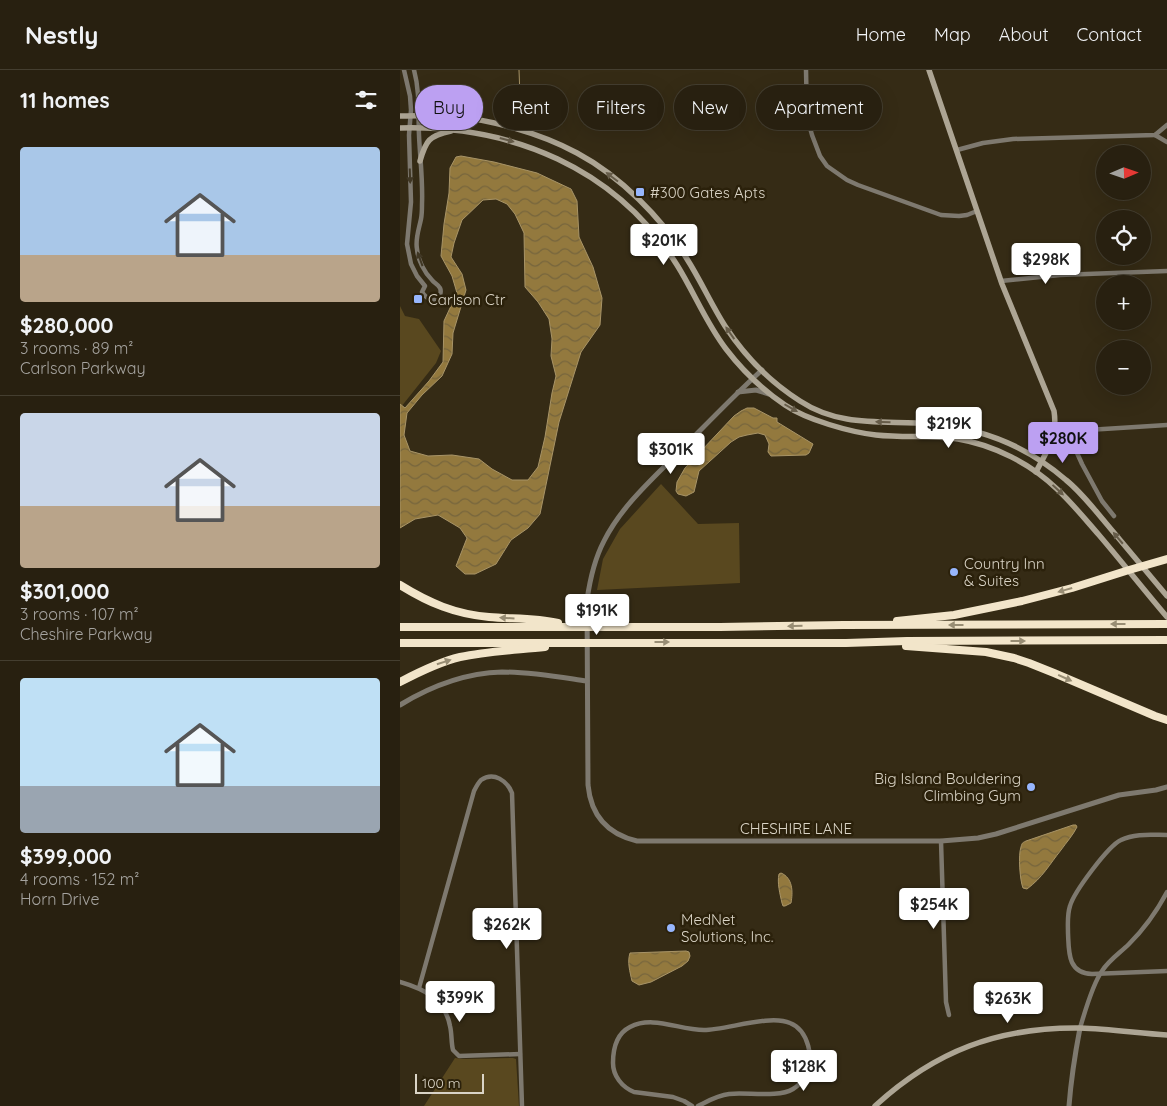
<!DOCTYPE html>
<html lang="en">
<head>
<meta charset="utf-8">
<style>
  :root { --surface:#282010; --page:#342d1e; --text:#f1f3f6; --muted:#a5a39f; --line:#443e30; --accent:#bca0f2 }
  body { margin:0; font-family:Quicksand,sans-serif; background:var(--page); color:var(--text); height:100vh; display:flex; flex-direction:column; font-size:19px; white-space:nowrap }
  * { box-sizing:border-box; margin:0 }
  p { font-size:16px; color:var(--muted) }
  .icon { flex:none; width:28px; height:28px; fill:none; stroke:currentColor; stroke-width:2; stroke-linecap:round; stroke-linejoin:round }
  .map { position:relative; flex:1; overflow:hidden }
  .panel { display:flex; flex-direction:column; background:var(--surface); width:400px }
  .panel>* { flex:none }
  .banner { position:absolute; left:15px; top:15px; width:475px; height:45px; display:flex; gap:10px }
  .needle { width:32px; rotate:88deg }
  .controls { position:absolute; left:696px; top:75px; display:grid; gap:10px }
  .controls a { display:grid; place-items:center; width:55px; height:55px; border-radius:50%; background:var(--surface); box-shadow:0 5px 20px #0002,0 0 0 1px var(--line); font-size:25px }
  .scale { position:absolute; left:15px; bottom:12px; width:69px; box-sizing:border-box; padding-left:5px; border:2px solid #dad4c6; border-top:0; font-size:14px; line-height:18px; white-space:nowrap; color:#dad4c6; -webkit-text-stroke:4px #2b210b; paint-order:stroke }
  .price { position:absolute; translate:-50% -42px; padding:0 11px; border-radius:5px; background:#fff; color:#222; font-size:16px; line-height:32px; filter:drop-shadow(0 1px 2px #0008) }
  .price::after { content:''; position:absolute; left:50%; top:30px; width:15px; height:11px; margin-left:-8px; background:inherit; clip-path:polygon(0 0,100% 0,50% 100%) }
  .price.current { background:var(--accent); color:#111 }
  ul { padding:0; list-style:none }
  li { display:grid; align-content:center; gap:10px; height:265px; padding:0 20px }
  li+li { border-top:1px solid var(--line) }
  li span { display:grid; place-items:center; height:155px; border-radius:5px; color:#555 }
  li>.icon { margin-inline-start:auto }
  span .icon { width:90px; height:90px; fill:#fffc; stroke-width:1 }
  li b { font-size:21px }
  h2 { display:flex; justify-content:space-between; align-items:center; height:60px; padding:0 20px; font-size:21px }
  .tag { padding:0 18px; border-radius:22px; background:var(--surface); box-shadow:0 5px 20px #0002,0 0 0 1px var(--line); font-size:18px; line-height:45px }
  .tag.current { background:var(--accent); color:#111 }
  header { display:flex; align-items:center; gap:30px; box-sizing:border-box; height:70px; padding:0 25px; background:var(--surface); border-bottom:1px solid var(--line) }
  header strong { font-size:24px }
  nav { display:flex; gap:28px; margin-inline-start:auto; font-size:18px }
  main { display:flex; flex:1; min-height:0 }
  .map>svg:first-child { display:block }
  .park { fill:#59481f }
  .water { fill:url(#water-waves); stroke:#a89467; fill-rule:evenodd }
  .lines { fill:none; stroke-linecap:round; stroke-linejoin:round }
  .stream { stroke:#a89467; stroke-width:1 }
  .minor { stroke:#7e796f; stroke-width:4.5 }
  .tertiary { stroke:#7e796f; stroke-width:5 }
  .secondary { stroke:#ada594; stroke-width:5.5 }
  .motorway { stroke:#f2e5ca; stroke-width:8 }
  .oneway { fill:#665c49 }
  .oneway2 { fill:#403724 }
  .oneway3 { fill:#988d74 }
  .poi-dot { fill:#97b6fd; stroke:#2b210b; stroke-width:2 }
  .labels { text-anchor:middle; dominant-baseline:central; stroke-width:5; stroke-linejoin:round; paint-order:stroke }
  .poi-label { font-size:15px; fill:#dad4c6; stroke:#2b210b; text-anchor:start }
  .street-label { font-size:15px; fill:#dad4c6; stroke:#2b210b }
</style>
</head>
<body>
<header>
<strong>Nestly</strong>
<nav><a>Home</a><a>Map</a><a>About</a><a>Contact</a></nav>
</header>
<main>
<section class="panel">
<h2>11 homes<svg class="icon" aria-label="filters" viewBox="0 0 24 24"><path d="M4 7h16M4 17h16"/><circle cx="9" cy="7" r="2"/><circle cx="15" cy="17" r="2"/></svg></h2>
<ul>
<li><span style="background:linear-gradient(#a9c7e8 70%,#b9a48a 0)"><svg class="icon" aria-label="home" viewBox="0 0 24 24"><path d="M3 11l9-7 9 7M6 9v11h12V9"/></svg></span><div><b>$280,000</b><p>3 rooms · 89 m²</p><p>Carlson Parkway</p></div></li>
<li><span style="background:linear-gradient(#c9d6e8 60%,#b9a48a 0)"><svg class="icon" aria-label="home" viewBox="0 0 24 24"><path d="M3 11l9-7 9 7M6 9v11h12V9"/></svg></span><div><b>$301,000</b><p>3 rooms · 107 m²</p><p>Cheshire Parkway</p></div></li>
<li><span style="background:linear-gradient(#bfe0f5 70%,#9aa5b1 0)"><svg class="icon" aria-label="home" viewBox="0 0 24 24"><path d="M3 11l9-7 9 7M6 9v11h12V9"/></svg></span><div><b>$399,000</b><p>4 rooms · 152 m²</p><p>Horn Drive</p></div></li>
</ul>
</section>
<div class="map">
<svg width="767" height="1036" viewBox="0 0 767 1036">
  <defs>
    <pattern id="water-waves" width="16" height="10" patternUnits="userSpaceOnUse" patternTransform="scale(1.25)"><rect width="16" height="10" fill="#93793e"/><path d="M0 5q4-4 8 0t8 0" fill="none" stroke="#76653d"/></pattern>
  </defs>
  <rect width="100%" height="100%" fill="#352b15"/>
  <g class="park">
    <polygon points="0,236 5,246 19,249 41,281 36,293 1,337 0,337"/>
    <polygon points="261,414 298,454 339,453 340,513 197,520 203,489 220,459"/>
    <polygon points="55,988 63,989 113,988 116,989 119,1036 24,1036"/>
  </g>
  <g class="water">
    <path d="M61,86L94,92L137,103L171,119L177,131L179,167L193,197L202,228L200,255L181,282L159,352L140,444L128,458L111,470L96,494L75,504H65L56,496L67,468L60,458L38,445L15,449L0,458V334L5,338L29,311L43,292L44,251L57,223L52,206L41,186L44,154L49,123L50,98L56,87ZM96,129L107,134L115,144L124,163L125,217L138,232L149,249L152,269L151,286L156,306L152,323L145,367L138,397L128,410H112L92,399L79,389L52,385L28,386L10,381L4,365L7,343L22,325L42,306L52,284L53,263L66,220L62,204L51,187L54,173L62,150L83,130Z"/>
    <polygon points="347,338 354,338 373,348 377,348 377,352 413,374 409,383 406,385 371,386 368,382 369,374 365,365 358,363 347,365 339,367 331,372 299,401 294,422 286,426 278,424 276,421 277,412 285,398 334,346 341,341"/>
    <path d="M673,755H676L677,757C673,765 666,773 661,780C649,795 643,807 627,819L623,818C620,811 618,785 621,777C622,773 622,773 626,771Z"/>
    <path d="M381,803C393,808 393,822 391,833L385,836H383L382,833C380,824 377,813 379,804Z"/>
    <path d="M286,881L289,882L290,886L288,891L282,896L251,912L239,915L232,911C230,902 227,892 230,883Z"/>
  </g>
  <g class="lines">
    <polyline class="stream" points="119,0 121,53"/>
    <g class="minor">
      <path d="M4,0L10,26L11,40L9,65L11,132L7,174L11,194L17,206L25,216L22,222C26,228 35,235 40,225C41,222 41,220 40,218C38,214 34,213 32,210C24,202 18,190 17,179C15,169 19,159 21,149C22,144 22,139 22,134C23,111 20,88 19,65C18,43 20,22 14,0"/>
      <polyline points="406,0 407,47 412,65 420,86 427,96 447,110 458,115 541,145 559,146 567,145 577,141"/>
      <polyline points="755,65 767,72"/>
      <polyline points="557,80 583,73 613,69 755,65 767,55"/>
      <polyline points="601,211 660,205 767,201"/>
      <polyline points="655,358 672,361 767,355"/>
      <polyline points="672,361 673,374 682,394 702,431 714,446"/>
      <path d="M767,765C752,765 735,763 721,770C708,776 674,822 670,836C667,845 668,854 668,863C669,881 667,903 692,904L767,901"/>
      <polyline points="541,771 546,932 549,945"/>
      <path d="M0,912C24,919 45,929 50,956C52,964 51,972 53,980L59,986L120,984"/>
      <path d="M19,918L74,721C76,717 78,713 81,710C94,701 107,711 112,723L122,1036"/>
      <path d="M680,958C685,942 692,915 702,901C709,890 720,883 729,874C744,859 757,841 767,822"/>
      <path d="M292,1036L284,1031L273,1027L234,1022C222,1017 213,1006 213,993C213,979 216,964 230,957C253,945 279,960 304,960C326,960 370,944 390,953C408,960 415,989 406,1005C404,1010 398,1016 393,1019C378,1028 347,1022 329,1024C318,1025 308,1031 298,1036"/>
    </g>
    <g class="tertiary">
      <path d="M362,300C331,328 302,359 272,389C247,414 220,439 204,471C194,490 190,509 187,530L188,715C191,746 207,764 237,771H541L578,768L596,764L719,725L756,720L767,717"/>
      <polyline points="338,322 356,320 369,324"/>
      <path d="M0,635C31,616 66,603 102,602C131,602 159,607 187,611"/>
      <path d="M669,1036C671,1010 675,984 680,958"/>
    </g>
    <g class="secondary">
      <path d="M529,0L602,214L654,341C658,367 647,380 636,402"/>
      <path d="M0,46C16,46 32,45 48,46C90,49 140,63 177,83C220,106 262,148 287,189C301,211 311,234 325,256C344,285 370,312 400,331C441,358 485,350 531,354C581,358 628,377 666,410C681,422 693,438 705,452C726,477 747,502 767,526"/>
      <path d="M0,58C112,55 216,98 277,195C294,222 306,253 326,279C342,300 363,320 385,335C407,350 450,362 476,365C504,368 531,365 558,369C594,375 631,394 657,419C672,433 685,449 699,465C722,492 744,520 767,547"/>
      <path d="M20,91C26,70 29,66 51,61"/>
      <path d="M475,1036C535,981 598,957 680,958C709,959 738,963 767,965"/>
    </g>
    <g class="motorway">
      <path d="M0,515C29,533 55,544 89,547C112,549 136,548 158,553"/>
      <polyline points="497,551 554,545 622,531 672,518 729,500 767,489"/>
      <polyline points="0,557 320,557 443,555 767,554"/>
      <polyline points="0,573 446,573 507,571 767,570"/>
      <polyline points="506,576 586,582 614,588 629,593 654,603 755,646 767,650"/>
      <path d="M0,612C19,602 39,592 60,587C88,581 117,580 145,577"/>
    </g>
  </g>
  <defs><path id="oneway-solid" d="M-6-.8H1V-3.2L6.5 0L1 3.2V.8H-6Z" transform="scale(1.25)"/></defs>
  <g class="oneway">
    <use href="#oneway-solid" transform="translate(107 70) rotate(15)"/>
    <use href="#oneway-solid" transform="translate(212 107) rotate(-143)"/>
    <use href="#oneway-solid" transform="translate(330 263) rotate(-125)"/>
    <use href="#oneway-solid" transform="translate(391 338) rotate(30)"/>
    <use href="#oneway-solid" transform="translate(483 352) rotate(-178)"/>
    <use href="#oneway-solid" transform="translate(658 420) rotate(43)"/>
    <use href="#oneway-solid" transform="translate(718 468) rotate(-130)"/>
  </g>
  <g class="oneway2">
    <use href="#oneway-solid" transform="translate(10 106) rotate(88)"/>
    <use href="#oneway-solid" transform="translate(20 189) rotate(-110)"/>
  </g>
  <g class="oneway3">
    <use href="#oneway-solid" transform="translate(665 520) rotate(164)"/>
    <use href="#oneway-solid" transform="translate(107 548) rotate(-176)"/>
    <use href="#oneway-solid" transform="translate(718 554) rotate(180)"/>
    <use href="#oneway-solid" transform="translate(556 555) rotate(180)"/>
    <use href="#oneway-solid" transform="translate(395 556) rotate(179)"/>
    <use href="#oneway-solid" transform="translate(618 571)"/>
    <use href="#oneway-solid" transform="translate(262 572)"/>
    <use href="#oneway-solid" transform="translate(44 592) rotate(-18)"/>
    <use href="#oneway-solid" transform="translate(665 608) rotate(24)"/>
  </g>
  <g class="poi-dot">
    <rect x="235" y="117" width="10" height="10" rx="2.5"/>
    <rect x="13" y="224" width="10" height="10" rx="2.5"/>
    <circle cx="554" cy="502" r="5"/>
    <circle cx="631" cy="717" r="5"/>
    <circle cx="271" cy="858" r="5"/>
  </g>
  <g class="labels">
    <g class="poi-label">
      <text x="250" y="122">#300 Gates Apts</text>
      <text x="28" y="229">Carlson Ctr</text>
      <text x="564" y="493">Country Inn<tspan x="564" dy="17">&amp; Suites</tspan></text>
      <text x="621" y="708" text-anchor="end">Big Island Bouldering<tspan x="621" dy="17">Climbing Gym</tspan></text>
      <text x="281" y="849">MedNet<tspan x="281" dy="17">Solutions, Inc.</tspan></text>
    </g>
    <g class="street-label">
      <text x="396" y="758">CHESHIRE LANE</text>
    </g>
  </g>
</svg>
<div class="controls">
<a><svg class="needle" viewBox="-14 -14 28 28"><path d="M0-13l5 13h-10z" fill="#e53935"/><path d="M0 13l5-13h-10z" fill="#a5a39f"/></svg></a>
<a><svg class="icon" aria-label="locate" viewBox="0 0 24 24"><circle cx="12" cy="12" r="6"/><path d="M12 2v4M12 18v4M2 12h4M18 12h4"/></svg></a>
<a>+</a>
<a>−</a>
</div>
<div class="scale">100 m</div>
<b class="price" style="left:264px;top:196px">$201K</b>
<b class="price" style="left:646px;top:215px">$298K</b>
<b class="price" style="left:549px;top:379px">$219K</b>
<b class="price current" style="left:663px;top:394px">$280K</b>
<b class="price" style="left:271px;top:405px">$301K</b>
<b class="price" style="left:197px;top:566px">$191K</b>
<b class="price" style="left:534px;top:860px">$254K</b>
<b class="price" style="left:107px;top:880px">$262K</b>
<b class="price" style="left:60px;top:953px">$399K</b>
<b class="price" style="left:608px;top:954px">$263K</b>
<b class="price" style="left:404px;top:1022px">$128K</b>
<div class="banner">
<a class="tag current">Buy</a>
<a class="tag">Rent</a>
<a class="tag">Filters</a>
<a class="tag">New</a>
<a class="tag">Apartment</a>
</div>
</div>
</main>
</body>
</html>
